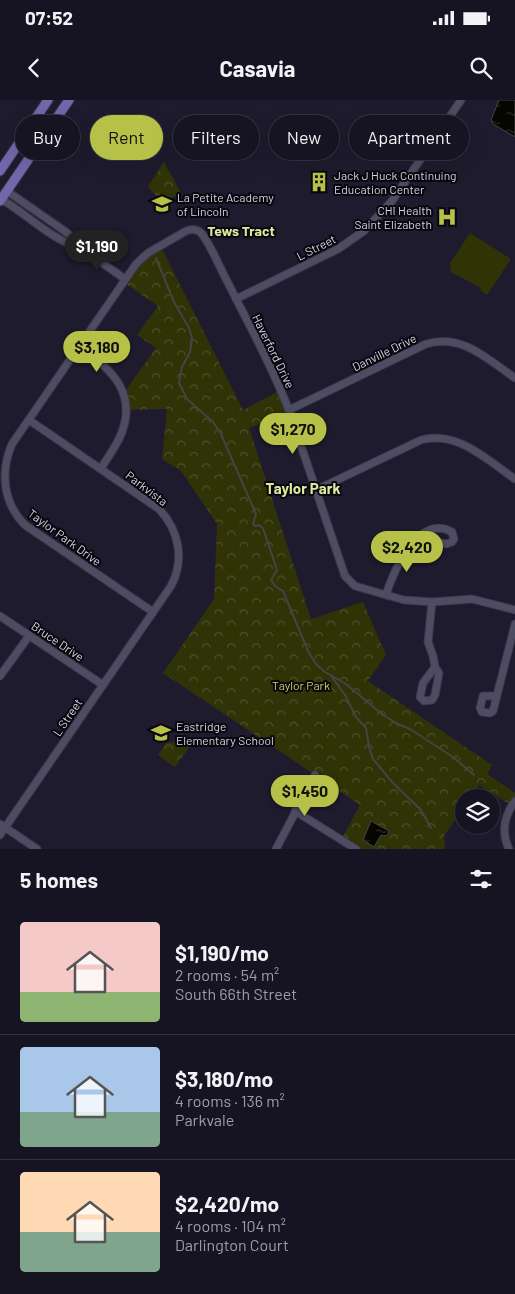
<!DOCTYPE html>
<html lang="en">
<head>
<meta charset="utf-8">
<style>
  :root { --surface:#161422; --page:#1f1d2a; --text:#f1f3f6; --muted:#9e9ea5; --line:#353340; --accent:#b8c147 }
  body { margin:0; font-family:Barlow,sans-serif; background:var(--page); color:var(--text); height:100vh; display:flex; flex-direction:column; font-size:19px; white-space:nowrap }
  * { box-sizing:border-box; margin:0 }
  p { font-size:16px; color:var(--muted) }
  .icon { flex:none; width:28px; height:28px; fill:none; stroke:currentColor; stroke-width:2; stroke-linecap:round; stroke-linejoin:round }
  .map { position:relative; height:749px; overflow:hidden }
  .side { display:flex; flex-direction:column; background:var(--surface); flex:1 }
  .side>* { flex:none }
  .banner { position:absolute; left:15px; top:15px; width:485px; height:45px; display:flex; gap:10px }
  .controls { position:absolute; left:455px; top:689px; display:grid; gap:10px }
  .controls a { display:grid; place-items:center; width:45px; height:45px; border-radius:50%; background:var(--surface); box-shadow:0 5px 20px #0002,0 0 0 1px var(--line); font-size:25px }
  .price { position:absolute; translate:-50% -42px; padding:0 11px; border-radius:18px; background:var(--accent); color:#111; font-size:16px; line-height:32px; filter:drop-shadow(0 1px 2px #0008) }
  .price::after { content:''; position:absolute; left:50%; top:30px; width:15px; height:11px; margin-left:-8px; background:inherit; clip-path:polygon(0 0,100% 0,50% 100%) }
  .price.on { background:#222; color:#fff }
  ul { padding:0; list-style:none }
  li { display:flex; align-items:center; gap:15px; height:125px; padding:0 20px }
  li+li { border-top:1px solid var(--line) }
  li span { display:grid; place-items:center; flex:none; width:140px; height:100px; border-radius:5px; color:#555 }
  li>.icon { margin-inline-start:auto }
  span .icon { width:60px; height:60px; fill:#fffc; stroke-width:1 }
  li b { font-size:21px }
  h2 { display:flex; justify-content:space-between; align-items:center; height:60px; padding:0 20px; font-size:21px }
  .chip { padding:0 18px; border-radius:22px; background:var(--surface); box-shadow:0 5px 20px #0002,0 0 0 1px var(--line); font-size:18px; line-height:45px }
  .chip.on { background:var(--accent); color:#111 }
  .status { display:flex; justify-content:space-between; align-items:center; height:35px; padding:0 25px; background:var(--surface); direction:ltr }
  .status svg { height:14px; fill:currentColor }
  header { display:flex; justify-content:space-between; align-items:center; height:65px; padding:0 20px; background:var(--surface); font-size:22px; font-weight:700 }
  .map>svg:first-child { display:block }
  .grass { fill:#303306 }
  .forest { fill:url(#forest-crowns) }
  .water { fill:url(#water-ripples); stroke:#444 }
  .lines { fill:none; stroke-linecap:round; stroke-linejoin:round }
  .stream { stroke:#444; stroke-width:2 }
  .minor-casing { stroke:#393746; stroke-width:9 }
  .major-casing { stroke:#393746; stroke-width:11 }
  .minor { stroke:#4e4c62; stroke-width:7 }
  .major { stroke:#7168ac; stroke-width:9 }
  .labels { text-anchor:middle; dominant-baseline:central; stroke-width:4; stroke-linejoin:round; paint-order:stroke }
  .poi-label { font-size:12px; fill:#d5d4e1; stroke:#08070f; text-anchor:start }
  .street-label { font-size:12px; fill:#d5d4e1; stroke:#08070f }
  .park-label { font-size:12px; fill:#cbd45b; stroke:#08070f }
  .neighbourhood-label { font-size:14px; font-weight:bold; fill:#e1e99a; stroke:#08070f }
  .quarter-label { font-size:15px; font-weight:bold; fill:#e1e99a; stroke:#08070f }
</style>
</head>
<body>
<div class="status"><b>07:52</b><svg viewBox="0 0 49 12"><path d="M0 12V9h3v3zM5 12V6h3v6zM10 12V3h3v9zM15 12V0h3v12zM26 1h20v11H26zM47 4h2v5h-2z"/></svg></div>
<header><svg class="icon" aria-label="back" viewBox="0 0 24 24"><path d="M15 5l-7 7 7 7"/></svg>Casavia<svg class="icon" aria-label="search" viewBox="0 0 24 24"><circle cx="10" cy="10" r="6"/><path d="M15 15l6 6"/></svg></header>
<div class="map">
<svg width="515" height="749" viewBox="0 0 515 749">
  <defs>
    <pattern id="forest-crowns" width="20" height="18" patternUnits="userSpaceOnUse" patternTransform="scale(1.25)"><rect width="20" height="18" fill="#303306"/><path d="M2 6a3 3 0 1 1 6 0M12 15a3 3 0 1 1 6 0" fill="none" stroke="#4d502a"/></pattern>
    <pattern id="water-ripples" width="26" height="14" patternUnits="userSpaceOnUse" patternTransform="scale(1.25)"><rect width="26" height="14" fill="#060600"/><path d="M2 4q2-2 4 0t4 0M15 11q2-2 4 0t4 0" fill="none" stroke="#292925"/></pattern>
  </defs>
  <rect width="100%" height="100%" fill="#1d1b2d"/>
  <polygon class="grass" points="470,133 511,159 487,195 480,190 481,188 451,172 450,163"/>
  <g class="forest">
    <polygon points="164,62 181,93 161,104 153,91 152,92 148,86"/>
    <polygon points="160,145 243,310 281,290 290,313 249,328 311,519 363,502 386,555 368,581 492,665 487,674 515,693 515,701 512,706 479,685 470,697 464,698 464,707 444,736 445,749 356,749 341,740 360,705 163,573 214,499 217,424 181,371 162,359 167,309 125,310 123,294 156,248 137,235 158,206 123,182 136,164"/>
    <polygon points="182,634 193,642 175,667 158,655 166,643 176,642"/>
  </g>
  <g class="water">
    <polygon points="499,0 515,0 515,37 493,24 491,20"/>
    <polygon points="371,721 389,731 387,736 381,735 374,747 363,740"/>
  </g>
  <g class="lines">
    <g class="stream">
      <polyline points="156,158 174,202 189,228 192,238 190,252 182,267 179,283 187,299 213,322 221,334 256,414 253,424 255,426 259,425 263,428 277,470 271,480 276,487 283,491 308,551 316,564 325,572 346,584 383,615 398,624 410,629 453,657 474,675"/>
      <polyline points="332,577 345,595 356,617 366,628 369,647 373,659 393,683 421,710 431,728"/>
    </g>
    <defs>
      <g id="minor">
        <polyline points="7,91 66,132 75,140 81,148 125,179"/>
        <path d="M1,99C27,114 51,140 81,148"/>
        <polyline points="236,199 338,149 364,131 392,101 461,0"/>
        <path d="M79,246C112,269 140,295 119,339C114,349 107,359 101,368"/>
        <path d="M289,310L426,244C462,233 487,259 515,278"/>
        <path d="M316,390L421,340C457,330 487,360 515,379"/>
        <path d="M386,495C393,471 419,413 452,432L454,439L452,442L446,444L418,437"/>
        <polyline points="432,502 428,542 433,556 435,567 439,573 435,595 432,600 424,601 420,597 423,583 435,567"/>
        <path d="M153,512L25,425C3,403 0,372 12,344L136,164L148,153L186,131C191,129 196,129 200,132C208,139 219,166 224,175C247,221 272,266 290,313L345,476L355,486L404,500L432,502L472,499L515,510"/>
        <polyline points="0,516 103,585"/>
        <polyline points="0,576 29,536"/>
        <polyline points="497,596 483,596 480,608 482,612 490,613 493,611 515,524"/>
        <polyline points="295,711 356,749"/>
        <polyline points="0,724 37,749"/>
        <path d="M0,735L171,486C185,460 179,430 159,409L29,320"/>
        <polyline points="276,749 315,675"/>
        <path d="M509,749C501,732 504,716 515,701"/>
      </g>
      <g id="major">
        <polyline points="0,71 48,0"/>
        <polyline points="0,101 69,0"/>
      </g>
    </defs>
    <use href="#minor" class="minor-casing"/>
    <use href="#major" class="major-casing"/>
    <use href="#minor" class="minor"/>
    <use href="#major" class="major"/>
  </g>
  <defs>
    <symbol id="building-bare" viewBox="-9 -9 18 18"><path d="M-4-6H4V6H1V3H-1V6H-4ZM-2.5-4.3h1.7v1.8h-1.7ZM.8-4.3h1.7v1.8H.8ZM-2.5-1h1.7V.8h-1.7ZM.8-1h1.7V.8H.8Z" fill="#b8c147" stroke="#08070f" stroke-width="2.5" paint-order="stroke"/></symbol>
    <symbol id="school-bare" viewBox="-9 -9 18 18"><path d="M0-5L7-2L0 1L-7-2ZM-4 1L0 2.5L4 1V4Q0 6-4 4Z" fill="#b8c147" stroke="#08070f" stroke-width="2.5" paint-order="stroke"/></symbol>
    <symbol id="hospital-bare" viewBox="-9 -9 18 18"><path d="M-5-5h3v3.5h4V-5h3V5h-3V1.5h-4V5h-3Z" fill="#b8c147" stroke="#08070f" stroke-width="2.5" paint-order="stroke"/></symbol>
  </defs>
  <g fill-rule="evenodd">
    <use href="#building-bare" x="305" y="68" width="28" height="28"/>
    <use href="#school-bare" x="148" y="90" width="28" height="28"/>
    <use href="#hospital-bare" x="433" y="103" width="28" height="28"/>
    <use href="#school-bare" x="147" y="619" width="28" height="28"/>
  </g>
  <g class="labels">
    <g class="poi-label">
      <text x="334" y="75">Jack J Huck Continuing<tspan x="334" dy="14">Education Center</tspan></text>
      <text x="177" y="97">La Petite Academy<tspan x="177" dy="14">of Lincoln</tspan></text>
      <text x="432" y="110" text-anchor="end">CHI Health<tspan x="432" dy="14">Saint Elizabeth</tspan></text>
      <text x="176" y="626">Eastridge<tspan x="176" dy="14">Elementary School</tspan></text>
    </g>
    <g class="street-label">
      <text transform="translate(316 147) rotate(-27)">L Street</text>
      <text transform="translate(274 251) rotate(64)">Haverford Drive</text>
      <text transform="translate(384 252) rotate(-26)">Danville Drive</text>
      <text transform="translate(147 388) rotate(37)">Parkvista</text>
      <text transform="translate(65 437) rotate(36)">Taylor Park Drive</text>
      <text transform="translate(58 541) rotate(34)">Bruce Drive</text>
      <text transform="translate(67 617) rotate(-56)">L Street</text>
    </g>
    <g class="park-label">
      <text x="301" y="585">Taylor Park</text>
    </g>
    <g class="neighbourhood-label">
      <text x="241" y="130">Tews Tract</text>
    </g>
    <g class="quarter-label">
      <text x="303" y="388">Taylor Park</text>
    </g>
  </g>
</svg>
<div class="controls">
<a><svg class="icon" aria-label="layers" viewBox="0 0 24 24"><path d="M12 4l9 5-9 5-9-5zM3 14l9 5 9-5"/></svg></a>
</div>
<b class="price on" style="left:97px;top:172px">$1,190</b>
<b class="price" style="left:97px;top:273px">$3,180</b>
<b class="price" style="left:293px;top:355px">$1,270</b>
<b class="price" style="left:407px;top:473px">$2,420</b>
<b class="price" style="left:305px;top:717px">$1,450</b>
<div class="banner">
<a class="chip">Buy</a>
<a class="chip on">Rent</a>
<a class="chip">Filters</a>
<a class="chip">New</a>
<a class="chip">Apartment</a>
</div>
</div>
<section class="side">
<h2>5 homes<svg class="icon" aria-label="filters" viewBox="0 0 24 24"><path d="M4 7h16M4 17h16"/><circle cx="9" cy="7" r="2"/><circle cx="15" cy="17" r="2"/></svg></h2>
<ul>
<li><span style="background:linear-gradient(#f6c9c9 70%,#8fb573 0)"><svg class="icon" aria-label="home" viewBox="0 0 24 24"><path d="M3 11l9-7 9 7M6 9v11h12V9"/></svg></span><div><b>$1,190/mo</b><p>2 rooms · 54 m²</p><p>South 66th Street</p></div></li>
<li><span style="background:linear-gradient(#a9c7e8 65%,#7fa58c 0)"><svg class="icon" aria-label="home" viewBox="0 0 24 24"><path d="M3 11l9-7 9 7M6 9v11h12V9"/></svg></span><div><b>$3,180/mo</b><p>4 rooms · 136 m²</p><p>Parkvale</p></div></li>
<li><span style="background:linear-gradient(#ffd9b3 60%,#7fa58c 0)"><svg class="icon" aria-label="home" viewBox="0 0 24 24"><path d="M3 11l9-7 9 7M6 9v11h12V9"/></svg></span><div><b>$2,420/mo</b><p>4 rooms · 104 m²</p><p>Darlington Court</p></div></li>
</ul>
</section>
</body>
</html>
